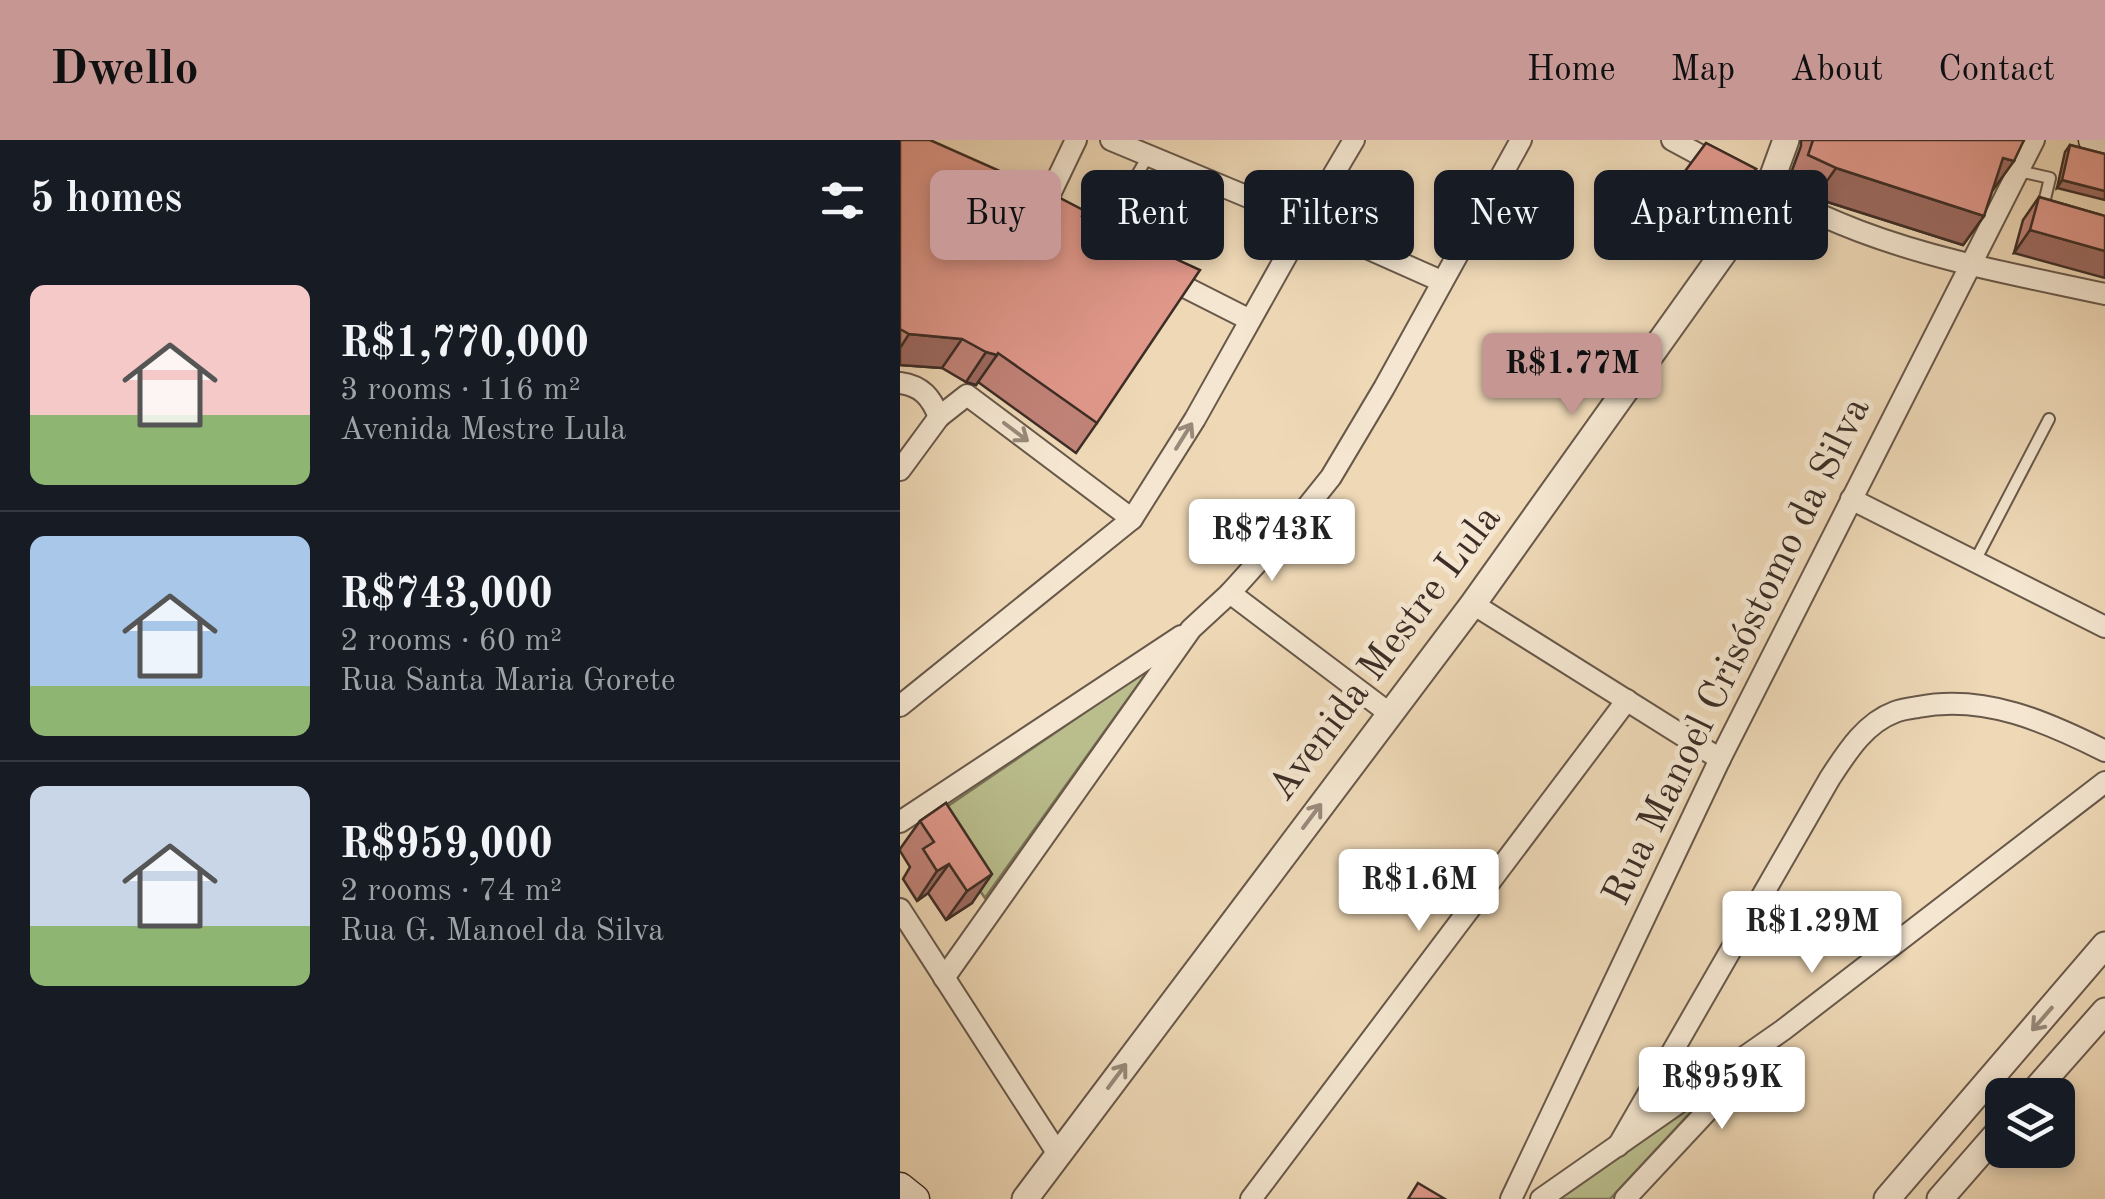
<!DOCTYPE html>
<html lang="en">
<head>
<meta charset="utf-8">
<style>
  :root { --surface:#171b24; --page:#20242c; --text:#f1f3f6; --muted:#9ea1a6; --line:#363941; --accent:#c59692 }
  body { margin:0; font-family:"Old Standard TT",serif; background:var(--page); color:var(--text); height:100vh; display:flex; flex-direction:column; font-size:38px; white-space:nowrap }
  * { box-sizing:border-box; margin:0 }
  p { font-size:32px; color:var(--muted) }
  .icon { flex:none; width:55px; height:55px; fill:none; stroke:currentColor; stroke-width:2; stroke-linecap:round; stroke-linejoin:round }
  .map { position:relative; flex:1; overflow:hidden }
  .sheet { display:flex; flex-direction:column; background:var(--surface); width:900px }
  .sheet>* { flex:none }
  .hud { position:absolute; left:30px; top:30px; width:950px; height:90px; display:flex; gap:20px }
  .fabs { position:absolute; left:1085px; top:938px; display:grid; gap:20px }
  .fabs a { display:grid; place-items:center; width:90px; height:90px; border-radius:15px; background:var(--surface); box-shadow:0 5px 15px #0003; font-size:50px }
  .price { position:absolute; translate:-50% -85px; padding:0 22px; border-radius:10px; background:#fff; color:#222; font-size:32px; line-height:65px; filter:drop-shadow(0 2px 5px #0008) }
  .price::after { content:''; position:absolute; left:50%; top:60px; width:30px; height:22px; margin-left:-15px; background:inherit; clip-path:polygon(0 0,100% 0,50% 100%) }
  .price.current { background:var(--accent); color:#111 }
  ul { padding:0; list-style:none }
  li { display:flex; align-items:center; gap:30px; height:250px; padding:0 30px }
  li+li { border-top:2px solid var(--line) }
  li span { display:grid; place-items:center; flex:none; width:280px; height:200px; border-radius:15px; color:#555 }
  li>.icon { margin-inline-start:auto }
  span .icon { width:120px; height:120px; fill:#fffc; stroke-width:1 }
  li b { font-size:42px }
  h2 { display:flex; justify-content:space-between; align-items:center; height:120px; padding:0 30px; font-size:42px }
  .chip { padding:0 35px; border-radius:15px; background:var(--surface); box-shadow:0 5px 15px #0003; font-size:35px; line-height:90px }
  .chip.current { background:var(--accent); color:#111 }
  header { display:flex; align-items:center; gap:60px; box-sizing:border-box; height:140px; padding:0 50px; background:var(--accent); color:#111 }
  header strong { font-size:48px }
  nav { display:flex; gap:55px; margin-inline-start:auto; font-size:35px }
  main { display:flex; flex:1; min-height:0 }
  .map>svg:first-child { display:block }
  .green { fill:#babe8d; stroke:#7b765a; stroke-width:2.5 }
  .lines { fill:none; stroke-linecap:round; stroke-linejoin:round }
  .service-casing { stroke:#68584a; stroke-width:14 }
  .minor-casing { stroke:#68584a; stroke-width:24 }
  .tertiary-casing { stroke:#68584a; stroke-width:29 }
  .secondary-casing { stroke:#3c2d26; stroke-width:31 }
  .service { stroke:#f4e6d0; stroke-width:10 }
  .minor { stroke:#f4e6d0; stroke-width:20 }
  .tertiary { stroke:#f4e6d0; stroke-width:25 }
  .secondary { stroke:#f4e6d0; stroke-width:28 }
  .wall { fill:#c18378; stroke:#3c2d26; stroke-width:2.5 }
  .shaded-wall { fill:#9d6a61; stroke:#3c2d26; stroke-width:2.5 }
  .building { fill:#e0988b; stroke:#3c2d26; stroke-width:2.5 }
  .oneway { stroke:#988a7b }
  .labels { text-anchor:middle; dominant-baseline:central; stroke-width:10; stroke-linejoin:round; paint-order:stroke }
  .street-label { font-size:40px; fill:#3c2d26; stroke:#f4e6d0 }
</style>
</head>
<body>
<header>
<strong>Dwello</strong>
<nav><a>Home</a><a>Map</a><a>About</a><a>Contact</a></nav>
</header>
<main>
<section class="sheet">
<h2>5 homes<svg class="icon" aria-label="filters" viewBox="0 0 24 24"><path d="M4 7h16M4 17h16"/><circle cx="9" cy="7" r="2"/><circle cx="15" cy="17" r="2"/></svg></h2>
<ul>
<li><span style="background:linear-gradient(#f6c9c9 65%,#8fb573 0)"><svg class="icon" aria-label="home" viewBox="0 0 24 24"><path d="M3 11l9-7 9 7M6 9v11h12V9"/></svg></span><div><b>R$1,770,000</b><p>3 rooms · 116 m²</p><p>Avenida Mestre Lula</p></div></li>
<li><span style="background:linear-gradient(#a9c7e8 75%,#8fb573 0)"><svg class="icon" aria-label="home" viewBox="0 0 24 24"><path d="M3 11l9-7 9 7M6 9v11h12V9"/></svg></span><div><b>R$743,000</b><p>2 rooms · 60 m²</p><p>Rua Santa Maria Gorete</p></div></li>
<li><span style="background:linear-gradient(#c9d6e8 70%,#8fb573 0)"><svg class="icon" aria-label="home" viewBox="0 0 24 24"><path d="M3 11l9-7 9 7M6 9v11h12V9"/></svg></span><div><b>R$959,000</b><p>2 rooms · 74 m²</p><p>Rua G. Manoel da Silva</p></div></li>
</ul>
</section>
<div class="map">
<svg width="1205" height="1059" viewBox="0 0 1205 1059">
  <rect width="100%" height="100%" fill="#eed8b6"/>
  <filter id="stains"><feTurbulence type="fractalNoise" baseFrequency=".002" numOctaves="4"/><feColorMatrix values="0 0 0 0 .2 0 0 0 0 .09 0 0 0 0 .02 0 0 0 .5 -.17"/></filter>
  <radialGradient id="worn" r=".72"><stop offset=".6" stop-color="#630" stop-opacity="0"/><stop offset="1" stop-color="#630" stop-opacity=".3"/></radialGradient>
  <g class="green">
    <polygon points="250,528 85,758 29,679"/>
    <polygon points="815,946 710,1059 653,1059"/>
  </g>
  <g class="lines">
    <defs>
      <g id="service">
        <polyline points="1119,31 1150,38 1143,67 1145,68"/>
        <polyline points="201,97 248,16"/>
        <polyline points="1075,421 1149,279"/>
      </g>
      <g id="minor">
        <polyline points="211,0 406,81 541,141"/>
        <path d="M772,0C833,33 894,66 959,91C1038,121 1122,136 1205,154"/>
        <polyline points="141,73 176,0"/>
        <polyline points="267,138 350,180"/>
        <path d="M0,243C22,246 31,257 39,277"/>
        <polyline points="0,330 39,277 67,255 232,379"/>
        <polyline points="951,359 1205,487"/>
        <polyline points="330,453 489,573"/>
        <polyline points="573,464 820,619"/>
        <polyline points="0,566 232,379 295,279 406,81 454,0"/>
        <polyline points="0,682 281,496"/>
        <polyline points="0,769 158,1014"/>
        <polyline points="44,838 291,489 330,453 403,372 431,337 484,248 621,0"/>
        <path d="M718,1006L930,638C947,612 965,583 995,572C1002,569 1011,568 1018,567C1085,554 1147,582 1205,611"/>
        <polyline points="351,1059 727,560"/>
        <polyline points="611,1059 820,619 1134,0"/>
        <polyline points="641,1059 883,890 1205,642"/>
        <polyline points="725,1059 853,922"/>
      </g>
      <g id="tertiary">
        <polyline points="1131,955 1205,871"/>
        <polyline points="125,1059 573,464 867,52 886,0"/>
        <polyline points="987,1059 1205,805"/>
        <polyline points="1040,1059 1102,988"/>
      </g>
      <g id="secondary">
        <polyline points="1193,0 1205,2"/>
        <polyline points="0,1047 15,1059"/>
      </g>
    </defs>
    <use href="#service" class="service-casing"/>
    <use href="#minor" class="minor-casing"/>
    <use href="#tertiary" class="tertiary-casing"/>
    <use href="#secondary" class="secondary-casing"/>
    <use href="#service" class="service"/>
    <use href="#minor" class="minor"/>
    <use href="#tertiary" class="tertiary"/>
    <use href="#secondary" class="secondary"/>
  </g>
  <g class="wall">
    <polygon points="0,0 182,76 197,283 176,313 78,242 76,245 66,242 42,228 0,225"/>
    <polygon points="901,0 1124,0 1092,50 1084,76 1063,105 915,58 887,44 901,6"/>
    <polygon points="806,3 856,29 804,102 758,69"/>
    <polygon points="1170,5 1205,14 1157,48 1165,12"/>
    <polygon points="1139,57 1205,76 1114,113 1123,80"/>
    <polygon points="46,663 72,763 46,780 28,753 17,761 3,739 10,727 0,711 0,709 20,681"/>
  </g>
  <g class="shaded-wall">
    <polygon points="1103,18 1114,21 1093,50 1083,47"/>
    <polygon points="936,28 1084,76 1063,105 915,58"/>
    <polygon points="1162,40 1205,51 1205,60 1157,48"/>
    <polygon points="1130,90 1205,111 1205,138 1114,113"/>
    <polygon points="9,194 62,199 42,228 0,225 0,208"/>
    <polygon points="86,212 97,215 76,245 66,242"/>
    <polygon points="49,724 28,753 17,761 37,731"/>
    <polygon points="92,734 72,763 46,780 67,751"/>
  </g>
  <g class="building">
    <polygon points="0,0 30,0 156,56 185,71 182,76 300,130 197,283 98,213 97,215 86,212 62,199 9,194 0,189"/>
    <polygon points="913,0 1124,0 1114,21 1103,18 1084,76 936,28 908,15"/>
    <polygon points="806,3 856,29 820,79 774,46"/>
    <polygon points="1170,5 1205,14 1205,51 1162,40"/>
    <polygon points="1139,57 1205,76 1205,111 1130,90"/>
    <polygon points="46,663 92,734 67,751 49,724 37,731 23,709 34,702 20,681"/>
    <polygon points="518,1043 545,1059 508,1059"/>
  </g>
  <defs><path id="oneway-shaft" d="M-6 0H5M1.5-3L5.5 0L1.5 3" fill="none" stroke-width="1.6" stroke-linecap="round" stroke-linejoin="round" transform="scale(2.5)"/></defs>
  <g class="oneway">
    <use href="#oneway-shaft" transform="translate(116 292) rotate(37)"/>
    <use href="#oneway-shaft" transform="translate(284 296) rotate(-58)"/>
    <use href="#oneway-shaft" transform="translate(412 676) rotate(-53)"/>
    <use href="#oneway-shaft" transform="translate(1142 879) rotate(131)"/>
    <use href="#oneway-shaft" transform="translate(217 936) rotate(-53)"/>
  </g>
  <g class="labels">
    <g class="street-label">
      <text transform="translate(838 512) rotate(-64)">Rua Manoel Crisóstomo da Silva</text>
      <text transform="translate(486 514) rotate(-53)">Avenida Mestre Lula</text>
    </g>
  </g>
  <rect width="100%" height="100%" filter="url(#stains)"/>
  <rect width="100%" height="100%" fill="url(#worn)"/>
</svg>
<div class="fabs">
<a><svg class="icon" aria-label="layers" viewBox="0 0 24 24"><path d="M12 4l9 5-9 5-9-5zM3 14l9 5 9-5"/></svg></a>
</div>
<b class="price current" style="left:672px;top:278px">R$1.77M</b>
<b class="price" style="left:372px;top:444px">R$743K</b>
<b class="price" style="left:519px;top:794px">R$1.6M</b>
<b class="price" style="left:912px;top:836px">R$1.29M</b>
<b class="price" style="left:822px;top:992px">R$959K</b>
<div class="hud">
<a class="chip current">Buy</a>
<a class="chip">Rent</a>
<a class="chip">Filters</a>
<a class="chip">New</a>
<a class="chip">Apartment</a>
</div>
</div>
</main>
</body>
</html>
